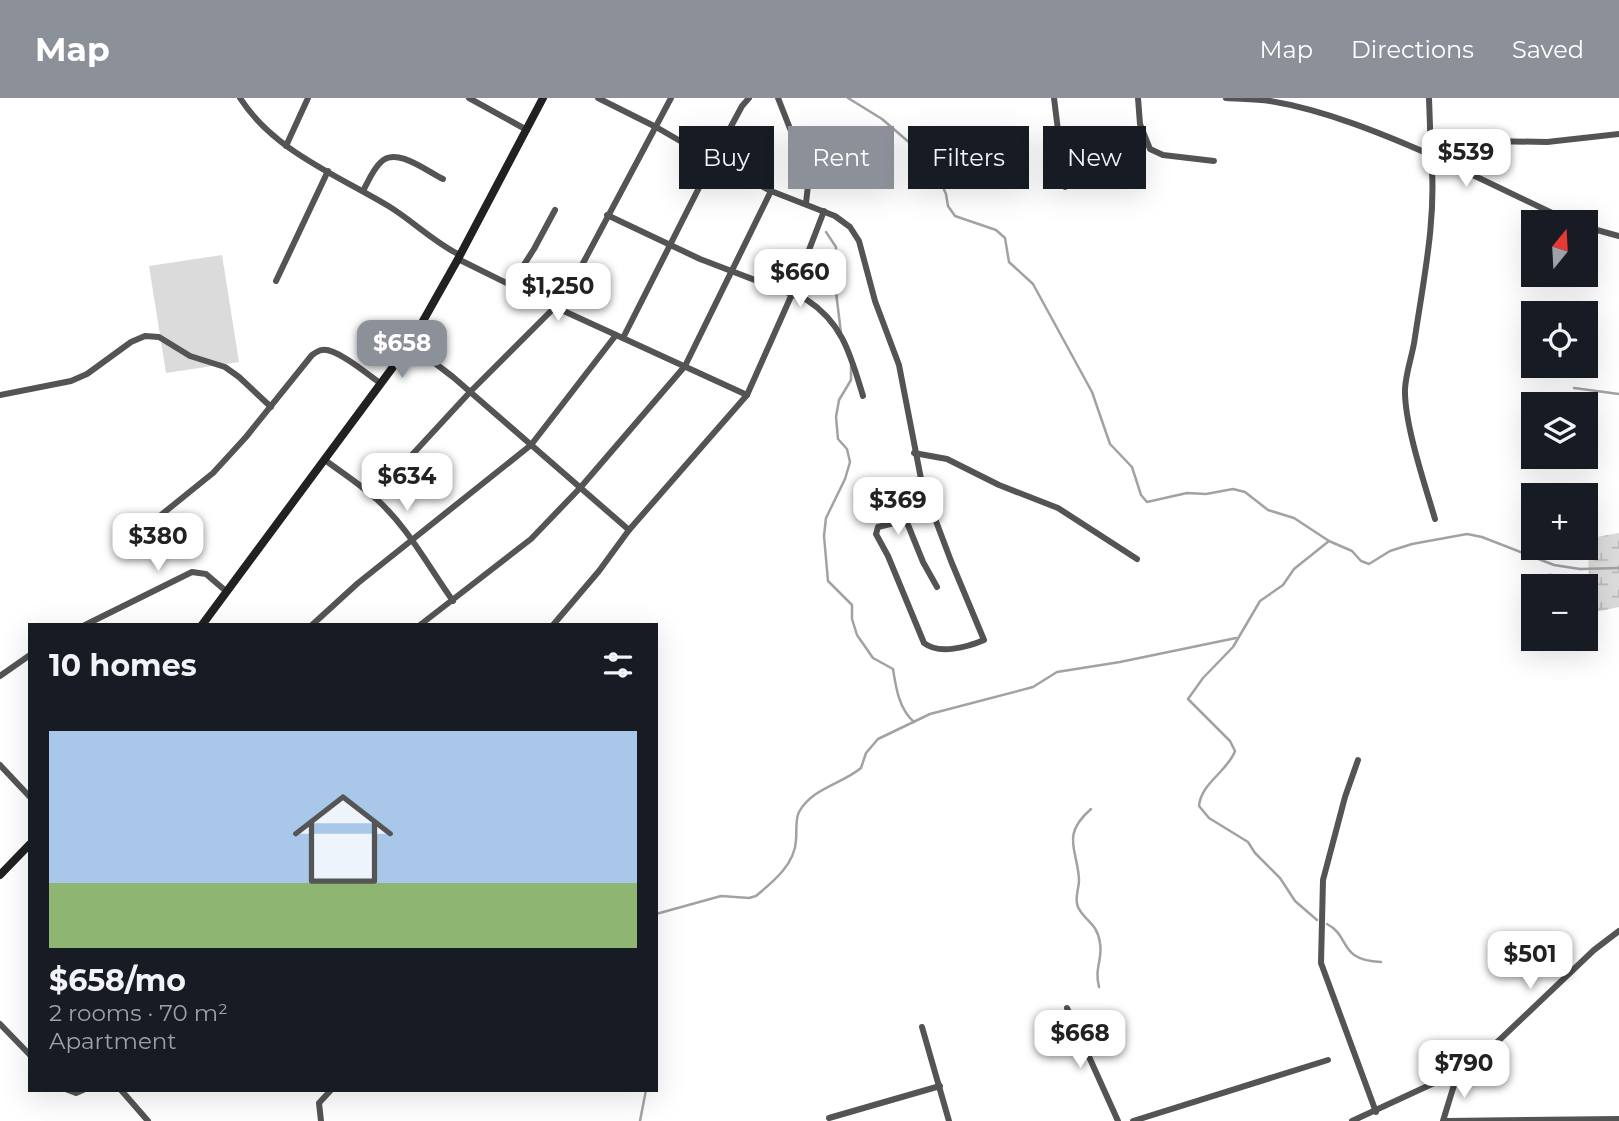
<!DOCTYPE html>
<html lang="en">
<head>
<meta charset="utf-8">
<style>
  :root { --surface:#171b24; --page:#20242c; --text:#f1f3f6; --muted:#9ea1a6; --line:#363941; --accent:#8c9099 }
  body { margin:0; font-family:Montserrat,sans-serif; background:var(--page); color:var(--text); height:100vh; display:flex; flex-direction:column; font-size:26px; white-space:nowrap }
  * { box-sizing:border-box; margin:0 }
  p { font-size:23px; color:var(--muted) }
  .icon { flex:none; width:38px; height:38px; fill:none; stroke:currentColor; stroke-width:2; stroke-linecap:round; stroke-linejoin:round }
  .map { position:relative; flex:1; overflow:hidden }
  .details { position:absolute; left:28px; top:525px; width:630px; height:469px; display:flex; flex-direction:column; background:var(--surface); border-radius:0px; box-shadow:0 7px 28px #0002 }
  .details>* { flex:none }
  .hud { position:absolute; left:679px; top:28px; width:665px; height:63px; display:flex; gap:14px }
  .needle { width:46px; rotate:18deg }
  .tools { position:absolute; left:1521px; top:112px; display:grid; gap:14px }
  .tools a { display:grid; place-items:center; width:77px; height:77px; border-radius:0px; background:var(--surface); box-shadow:0 7px 28px #0002; font-size:35px }
  .price { position:absolute; translate:-50% -60px; padding:0 16px; border-radius:14px; background:#fff; color:#222; font-size:23px; line-height:46px; filter:drop-shadow(0 2px 4px #0008) }
  .price::after { content:''; position:absolute; left:50%; top:42px; width:21px; height:16px; margin-left:-10px; background:inherit; clip-path:polygon(0 0,100% 0,50% 100%) }
  .price.active { background:var(--accent); color:#fff }
  ul { padding:0; list-style:none }
  li { display:grid; align-content:center; gap:14px; height:371px; padding:0 21px }
  li+li { border-top:2px solid var(--line) }
  li span { display:grid; place-items:center; height:217px; border-radius:0px; color:#555 }
  li>.icon { margin-inline-start:auto }
  span .icon { width:126px; height:126px; fill:#fffc; stroke-width:1 }
  li b { font-size:30px }
  h2 { display:flex; justify-content:space-between; align-items:center; height:84px; padding:0 21px; font-size:30px }
  .chip { padding:0 24px; border-radius:0px; background:var(--surface); box-shadow:0 7px 28px #0002; font-size:24px; line-height:63px }
  .chip.active { background:var(--accent); color:#fff }
  header { display:flex; align-items:center; gap:42px; box-sizing:border-box; height:98px; padding:0 35px; background:var(--accent); color:#fff }
  header strong { font-size:33px }
  nav { display:flex; gap:38px; margin-inline-start:auto; font-size:24px }
  .map>svg:first-child { display:block }
  .wetland { fill:url(#wetland-marsh) }
  .pitch { fill:#dbdbdb }
  .lines { fill:none; stroke-linecap:round; stroke-linejoin:round }
  .stream { stroke:#a2a2a2; stroke-width:2.5 }
  .street { stroke:#545454; stroke-width:6 }
  .secondary { stroke:#212121; stroke-width:8 }
</style>
</head>
<body>
<header>
<strong>Map</strong>
<nav><a>Map</a><a>Directions</a><a>Saved</a></nav>
</header>
<div class="map">
<svg width="1619" height="1023" viewBox="0 0 1619 1023">
  <defs>
    <pattern id="wetland-marsh" width="20" height="14" patternUnits="userSpaceOnUse" patternTransform="scale(1.75)"><rect width="20" height="14" fill="#dbdbdb"/><path d="M1 5h8M5 5V1M11 12h8M15 12V8" fill="none" stroke="#bababa"/></pattern>
  </defs>
  <rect width="100%" height="100%" fill="#fff"/>
  <polygon class="wetland" points="1619,435 1619,509 1595,514 1586,518 1586,488 1542,488 1549,475 1589,483 1588,452 1580,450 1586,450 1586,441"/>
  <polygon class="pitch" points="222,157 239,264 166,275 149,168"/>
  <g class="lines">
    <g class="stream">
      <polyline points="848,0 882,21 932,64 946,96 948,108 955,118 996,132 1005,140 1009,164 1033,186 1092,294 1110,346 1132,369 1141,397 1147,404 1187,395 1206,396 1233,391 1245,394 1268,412 1294,420 1329,443"/>
      <polyline points="826,134 836,149 835,186 841,235"/>
      <path d="M851,268V282L839,302L836,319L838,341L847,351L850,364L845,381L826,420L824,438L828,483L852,507V521L857,537L873,560L893,571C896,590 899,611 914,624"/>
      <polyline points="1574,290 1619,296"/>
      <path d="M1091,711C1060,738 1078,752 1079,782C1079,792 1074,799 1078,809C1085,824 1097,824 1100,845C1103,861 1094,870 1099,889"/>
      <path d="M656,816L721,798L749,800L756,798C774,783 795,766 796,742C797,733 795,722 799,714C812,690 842,686 861,670L866,655L878,641L930,616L1033,589L1057,574L1120,564L1236,540"/>
      <path d="M1317,822L1295,803L1280,780L1255,755L1248,744L1209,720L1199,708C1201,685 1228,673 1235,653L1230,643L1188,601L1203,580L1233,549L1260,503L1283,487L1294,471L1329,443L1352,453L1361,463L1369,466L1390,453L1412,446L1467,436L1482,439L1554,467L1580,471L1619,470"/>
      <path d="M1327,826C1351,838 1337,862 1381,864"/>
      <polyline points="640,1023 646,992"/>
    </g>
    <g class="street">
      <path d="M240,0C274,53 337,77 390,109C414,124 435,145 460,157"/>
      <polyline points="469,0 527,32"/>
      <path d="M598,0L656,29L732,73L771,93L835,118L850,129L859,143L875,203L899,267L922,386L951,463L984,542C968,549 939,557 924,545L888,458L876,436L878,429L906,422"/>
      <polyline points="778,0 809,79 806,105"/>
      <polyline points="1054,0 1065,89"/>
      <polyline points="1138,0 1140,26 1150,51 1163,57 1214,63"/>
      <path d="M1226,0C1240,1 1255,1 1270,3C1324,12 1381,35 1431,57C1437,118 1424,179 1415,239C1413,256 1406,273 1405,291C1404,325 1425,387 1435,421"/>
      <polyline points="1429,0 1431,57 1571,124"/>
      <polyline points="286,48 308,0"/>
      <polyline points="1431,48 1487,43 1547,44 1619,36"/>
      <path d="M363,93C368,84 373,71 381,64C396,48 428,74 443,81"/>
      <path d="M607,117L700,161L807,202C843,225 851,259 863,298"/>
      <polyline points="1586,129 1619,138"/>
      <polyline points="458,161 555,209 747,297"/>
      <polyline points="276,183 328,73"/>
      <polyline points="511,187 534,151 555,112"/>
      <polyline points="623,240 713,62 742,8 749,0"/>
      <polyline points="410,246 453,279 629,432"/>
      <polyline points="0,297 71,283 87,276 131,244 145,238 159,239 190,258 225,269 239,279 271,309"/>
      <polyline points="914,355 947,361 999,387 1058,410 1137,461"/>
      <path d="M325,362C341,374 358,385 373,398C406,426 428,468 453,503"/>
      <polyline points="374,398 470,294 555,209 581,169 671,0"/>
      <polyline points="931,412 906,422 923,464 937,489"/>
      <path d="M161,417L213,375L246,339L312,257C315,255 319,252 322,252C336,249 370,278 381,286"/>
      <polyline points="85,527 192,474 206,476 227,494"/>
      <polyline points="312,527 358,485 531,347 616,237"/>
      <polyline points="420,527 531,441 580,390 685,268 771,93"/>
      <polyline points="553,527 599,473 629,432 747,297 792,196 824,113"/>
      <polyline points="0,578 30,557"/>
      <polyline points="1358,662 1345,699 1323,782 1321,865 1376,1014"/>
      <polyline points="0,667 30,699"/>
      <polyline points="1067,910 1118,1023"/>
      <polyline points="0,926 30,957"/>
      <polyline points="922,929 949,1023"/>
      <polyline points="68,992 76,995 83,992"/>
      <polyline points="121,992 148,1023"/>
      <polyline points="829,1020 940,988"/>
      <polyline points="321,1023 319,1005 331,992"/>
      <polyline points="1133,1023 1328,962"/>
      <polyline points="1352,1023 1458,974 1491,950 1594,852 1619,833"/>
      <polyline points="1443,1023 1458,974"/>
      <polyline points="1447,1023 1619,1021"/>
    </g>
    <g class="secondary">
      <polyline points="202,527 410,246 458,161 543,0"/>
      <polyline points="0,777 30,746"/>
    </g>
  </g>
</svg>
<div class="tools">
<a><svg class="needle" viewBox="-14 -14 28 28"><path d="M0-13l5 13h-10z" fill="#e53935"/><path d="M0 13l5-13h-10z" fill="#9ea1a6"/></svg></a>
<a><svg class="icon" aria-label="locate" viewBox="0 0 24 24"><circle cx="12" cy="12" r="6"/><path d="M12 2v4M12 18v4M2 12h4M18 12h4"/></svg></a>
<a><svg class="icon" aria-label="layers" viewBox="0 0 24 24"><path d="M12 4l9 5-9 5-9-5zM3 14l9 5 9-5"/></svg></a>
<a>+</a>
<a>−</a>
</div>
<b class="price" style="left:1466px;top:91px">$539</b>
<b class="price" style="left:800px;top:211px">$660</b>
<b class="price" style="left:558px;top:225px">$1,250</b>
<b class="price active" style="left:402px;top:282px">$658</b>
<b class="price" style="left:407px;top:415px">$634</b>
<b class="price" style="left:898px;top:439px">$369</b>
<b class="price" style="left:158px;top:475px">$380</b>
<b class="price" style="left:1530px;top:893px">$501</b>
<b class="price" style="left:1080px;top:972px">$668</b>
<b class="price" style="left:1464px;top:1002px">$790</b>
<div class="hud">
<a class="chip">Buy</a>
<a class="chip active">Rent</a>
<a class="chip">Filters</a>
<a class="chip">New</a>
</div>
<section class="details">
<h2>10 homes<svg class="icon" aria-label="filters" viewBox="0 0 24 24"><path d="M4 7h16M4 17h16"/><circle cx="9" cy="7" r="2"/><circle cx="15" cy="17" r="2"/></svg></h2>
<ul>
<li><span style="background:linear-gradient(#a9c7e8 70%,#8fb573 0)"><svg class="icon" aria-label="home" viewBox="0 0 24 24"><path d="M3 11l9-7 9 7M6 9v11h12V9"/></svg></span><div><b>$658/mo</b><p>2 rooms · 70 m²</p><p>Apartment</p></div></li>
</ul>
</section>
</div>
</body>
</html>
